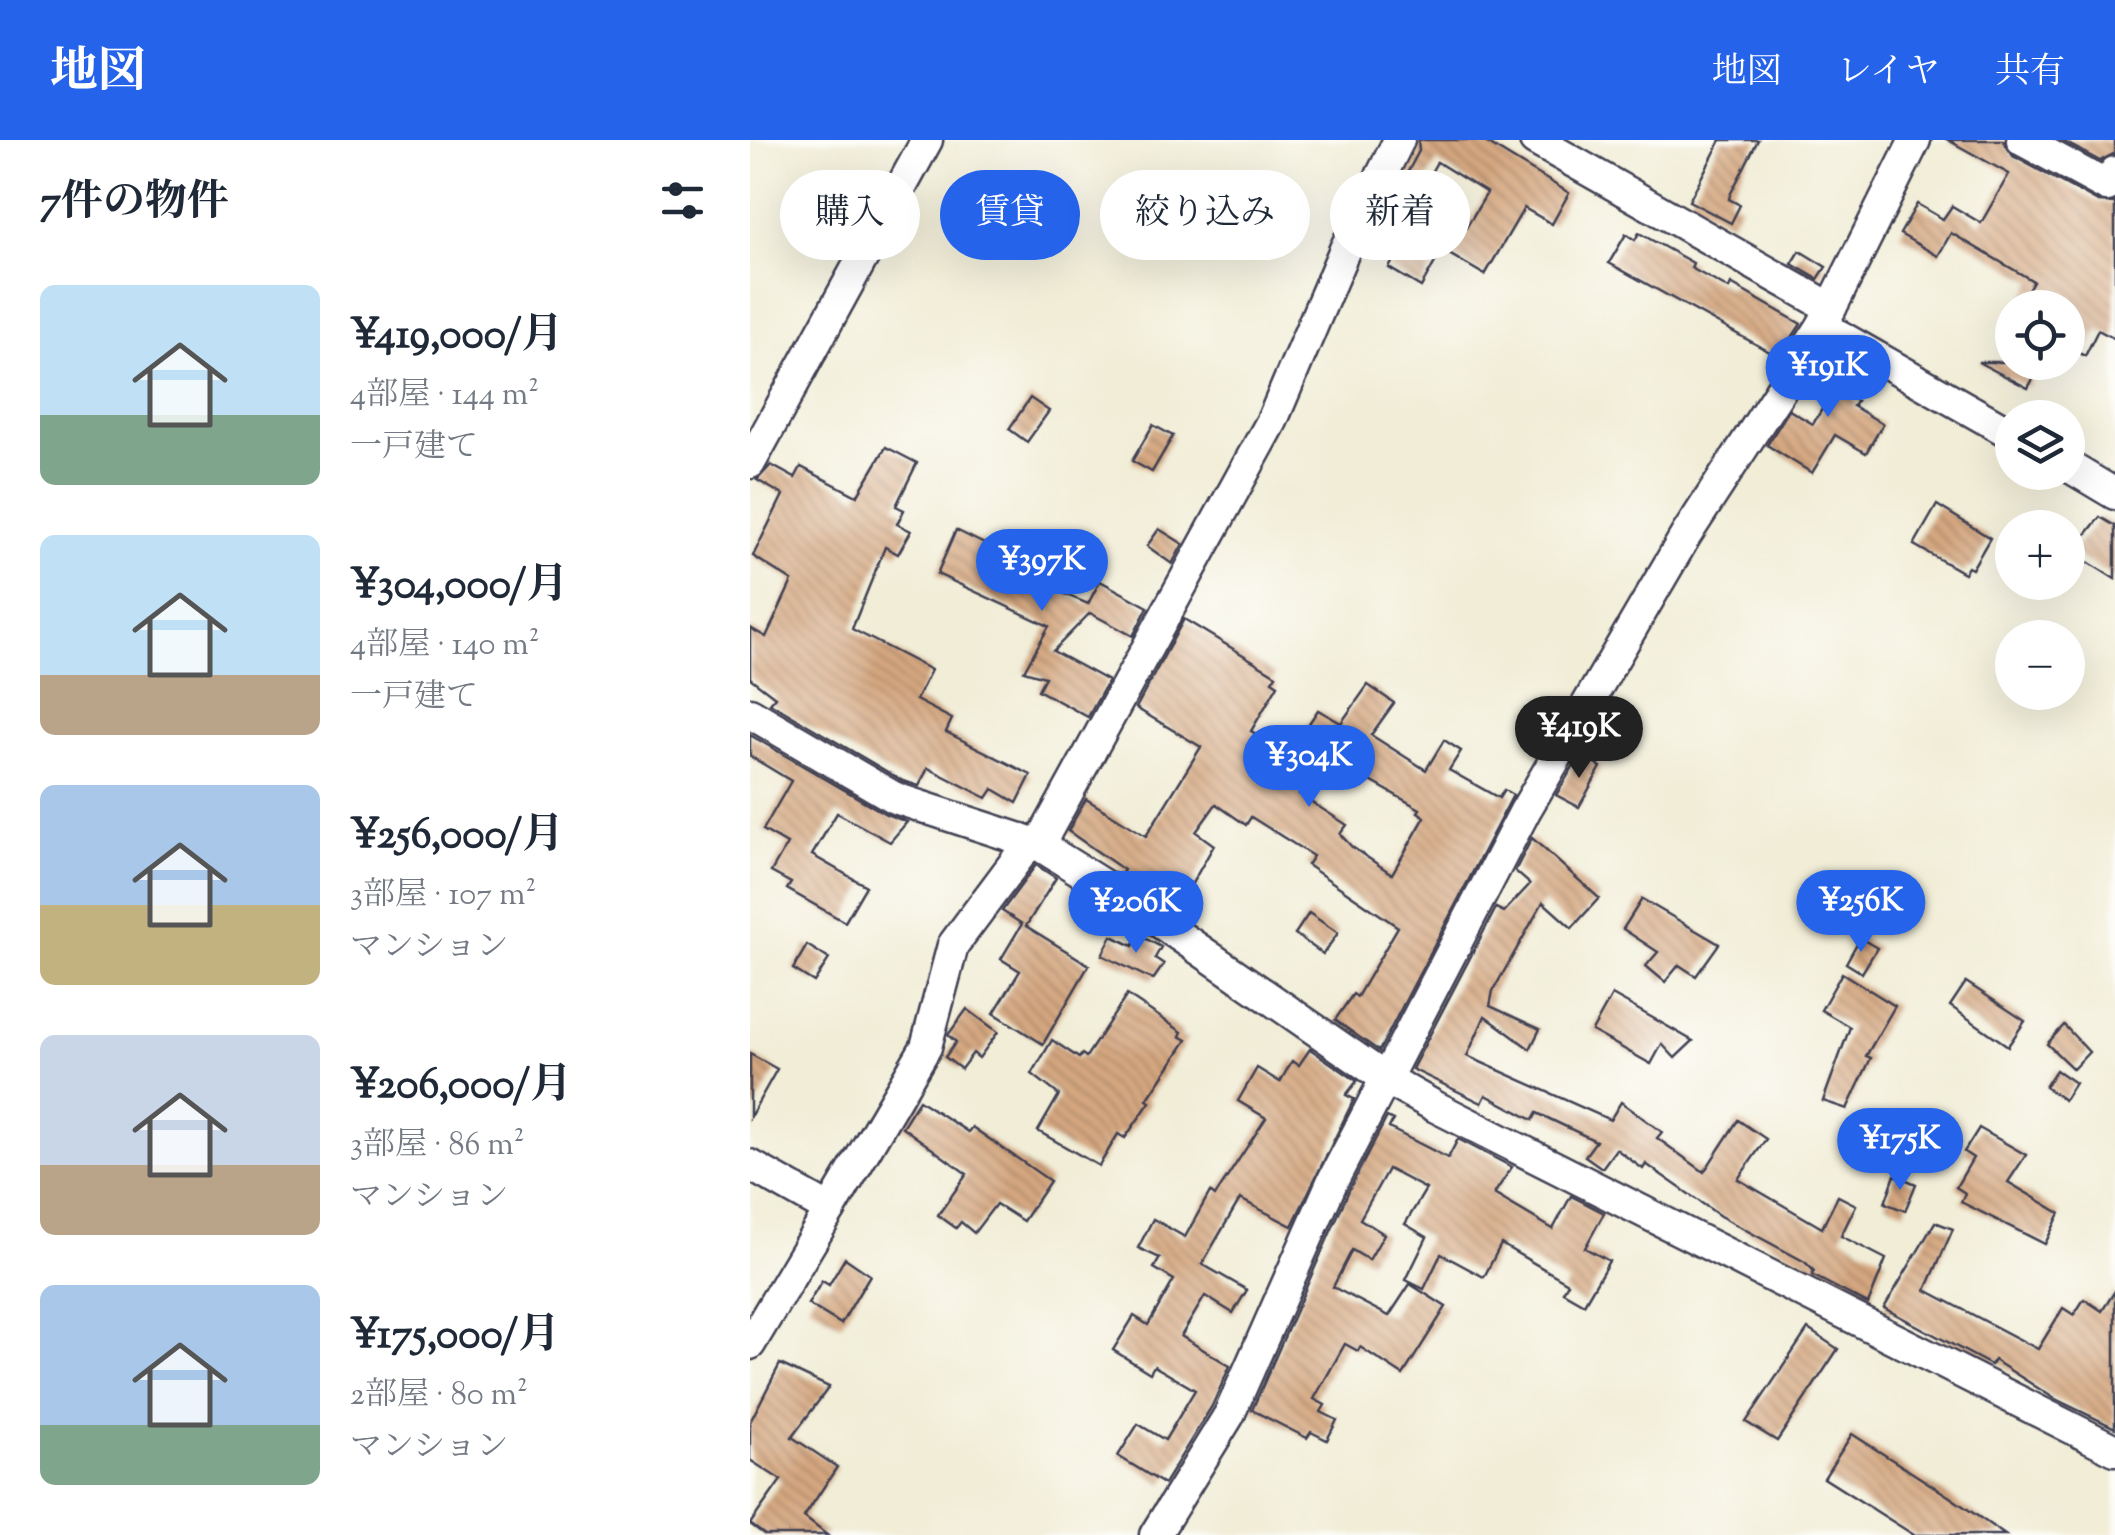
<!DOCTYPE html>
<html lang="ja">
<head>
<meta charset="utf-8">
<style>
  :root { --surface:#fff; --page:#f2f2f3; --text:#1f2937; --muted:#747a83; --accent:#2563eb }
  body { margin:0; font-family:"Sorts Mill Goudy","Noto Serif JP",serif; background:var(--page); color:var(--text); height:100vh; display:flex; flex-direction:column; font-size:38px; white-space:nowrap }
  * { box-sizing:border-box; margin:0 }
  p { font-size:32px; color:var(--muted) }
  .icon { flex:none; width:55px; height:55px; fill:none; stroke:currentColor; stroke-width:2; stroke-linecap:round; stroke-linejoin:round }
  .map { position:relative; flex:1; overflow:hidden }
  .details { display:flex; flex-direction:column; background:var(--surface); width:750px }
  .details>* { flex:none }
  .guide { position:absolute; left:30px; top:30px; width:950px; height:90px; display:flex; gap:20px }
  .buttons { position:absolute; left:1245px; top:150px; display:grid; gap:20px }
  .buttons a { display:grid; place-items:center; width:90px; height:90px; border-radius:50%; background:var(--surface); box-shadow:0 10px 40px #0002; font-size:50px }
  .price { position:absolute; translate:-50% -85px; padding:0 22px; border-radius:35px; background:var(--accent); color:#fff; font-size:32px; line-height:65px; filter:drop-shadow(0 2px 5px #0008) }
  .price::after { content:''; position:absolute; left:50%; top:60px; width:30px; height:22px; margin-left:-15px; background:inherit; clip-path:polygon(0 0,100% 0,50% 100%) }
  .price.on { background:#222; color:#fff }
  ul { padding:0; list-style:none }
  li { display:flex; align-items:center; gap:30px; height:250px; padding:0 40px }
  li span { display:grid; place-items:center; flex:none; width:280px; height:200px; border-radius:15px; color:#555 }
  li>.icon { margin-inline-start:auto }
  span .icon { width:120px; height:120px; fill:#fffc; stroke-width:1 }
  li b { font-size:42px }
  h2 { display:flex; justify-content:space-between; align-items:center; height:120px; padding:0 40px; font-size:42px }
  .tag { padding:0 35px; border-radius:45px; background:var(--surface); box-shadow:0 10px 40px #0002; font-size:35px; line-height:90px }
  .tag.on { background:var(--accent); color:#fff }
  header { display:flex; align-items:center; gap:60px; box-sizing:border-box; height:140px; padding:0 50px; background:var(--accent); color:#fff }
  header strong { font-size:48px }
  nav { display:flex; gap:55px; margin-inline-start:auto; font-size:35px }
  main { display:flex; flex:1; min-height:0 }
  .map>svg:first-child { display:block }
  .building { fill:url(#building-back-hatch); fill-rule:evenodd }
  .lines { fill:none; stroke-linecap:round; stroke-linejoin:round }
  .minor-casing { stroke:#414052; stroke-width:35 }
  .minor { stroke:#fff; stroke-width:30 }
</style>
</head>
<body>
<header>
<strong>地図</strong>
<nav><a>地図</a><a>レイヤ</a><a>共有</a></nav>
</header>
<main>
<section class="details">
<h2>7件の物件<svg class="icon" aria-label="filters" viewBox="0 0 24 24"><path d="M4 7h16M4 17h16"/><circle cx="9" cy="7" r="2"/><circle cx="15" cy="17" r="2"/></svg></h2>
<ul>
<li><span style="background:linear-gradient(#bfe0f5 65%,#7fa58c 0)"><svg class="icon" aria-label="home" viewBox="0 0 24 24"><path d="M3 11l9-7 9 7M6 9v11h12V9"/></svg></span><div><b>¥419,000/月</b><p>4部屋 · 144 m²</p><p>一戸建て</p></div></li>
<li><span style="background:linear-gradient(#bfe0f5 70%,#b9a48a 0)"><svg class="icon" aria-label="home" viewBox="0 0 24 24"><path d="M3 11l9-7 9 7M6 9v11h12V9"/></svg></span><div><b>¥304,000/月</b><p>4部屋 · 140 m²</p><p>一戸建て</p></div></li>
<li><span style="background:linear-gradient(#a9c7e8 60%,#c2b280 0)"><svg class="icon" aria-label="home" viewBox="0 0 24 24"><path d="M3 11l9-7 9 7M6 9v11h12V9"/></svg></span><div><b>¥256,000/月</b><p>3部屋 · 107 m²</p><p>マンション</p></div></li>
<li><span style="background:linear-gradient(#c9d6e8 65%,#b9a48a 0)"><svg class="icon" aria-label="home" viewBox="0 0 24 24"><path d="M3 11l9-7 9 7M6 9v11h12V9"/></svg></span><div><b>¥206,000/月</b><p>3部屋 · 86 m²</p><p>マンション</p></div></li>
<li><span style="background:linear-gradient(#a9c7e8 70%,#7fa58c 0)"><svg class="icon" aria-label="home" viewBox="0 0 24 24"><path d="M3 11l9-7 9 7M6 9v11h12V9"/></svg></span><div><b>¥175,000/月</b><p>2部屋 · 80 m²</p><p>マンション</p></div></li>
</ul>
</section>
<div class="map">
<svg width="1365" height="1395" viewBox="0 0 1365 1395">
  <defs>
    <pattern id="building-back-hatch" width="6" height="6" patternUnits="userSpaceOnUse" patternTransform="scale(2.5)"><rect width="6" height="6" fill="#d5a780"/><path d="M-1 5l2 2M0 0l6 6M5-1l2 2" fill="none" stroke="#ac886a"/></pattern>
  </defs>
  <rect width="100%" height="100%" fill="#fdfcf7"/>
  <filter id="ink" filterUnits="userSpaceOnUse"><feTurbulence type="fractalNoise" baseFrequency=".01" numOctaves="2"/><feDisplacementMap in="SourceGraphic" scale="20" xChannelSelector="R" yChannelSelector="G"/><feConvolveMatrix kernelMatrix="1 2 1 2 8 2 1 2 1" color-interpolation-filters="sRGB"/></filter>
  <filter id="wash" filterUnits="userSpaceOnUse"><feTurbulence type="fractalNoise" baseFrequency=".0048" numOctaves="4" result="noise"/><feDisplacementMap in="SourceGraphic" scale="40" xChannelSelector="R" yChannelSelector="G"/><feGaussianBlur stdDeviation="2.25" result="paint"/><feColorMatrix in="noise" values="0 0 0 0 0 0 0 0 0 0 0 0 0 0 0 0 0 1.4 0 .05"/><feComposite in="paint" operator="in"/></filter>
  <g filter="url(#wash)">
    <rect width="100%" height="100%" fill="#f1edd7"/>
    <g id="blocks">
      <g class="building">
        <polygon points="668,0 732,0 819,53 802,84 774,68 735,135 692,110 671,147 639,128 660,90 636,78 647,58 714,91 737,53 687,22 663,64 646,54 669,11"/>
        <polygon points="971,0 1008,0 980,55 979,59 990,65 981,83 939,61"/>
        <polygon points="1198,0 1253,0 1263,16 1348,62 1365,63 1365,199 1348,190 1335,216 1318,208 1318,168 1285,168 1272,160 1283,141 1201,93 1188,116 1150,94 1167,64 1193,79 1202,66 1231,83 1259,34"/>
        <polygon points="1311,0 1365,0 1365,13 1350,21"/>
        <polygon points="889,93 943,123 941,128 979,149 981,144 1051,184 1029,217 859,123 876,94 885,100"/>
        <polygon points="1050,111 1076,127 1068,139 1042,124"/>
        <polygon points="1078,211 1118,234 1102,259 1107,261 1103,266 1133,284 1116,313 1085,295 1062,333 1017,305 1039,270 1063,284 1088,243 1067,229"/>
        <polygon points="1228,222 1292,222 1278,248"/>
        <polygon points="280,258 299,271 277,302 259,289"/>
        <polygon points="403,285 423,296 402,332 382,321"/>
        <polygon points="136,307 167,323 146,366 154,370 147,384 161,391 148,414 135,407 102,489 181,530 166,560 202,579 196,592 281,635 267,663 243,649 237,658 178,628 169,646 153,641 20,563 25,557 0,538 0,488 16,497 42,441 3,416 33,355 7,340 21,325 45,338 51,327 107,356"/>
        <polygon points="1187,365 1240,398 1222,429 1218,427 1214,433 1164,405"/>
        <polygon points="1350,377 1365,386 1365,439 1322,412"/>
        <polygon points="409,389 433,404 422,424 397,406"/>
        <polygon points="206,390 293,433 290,441 300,448 338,464 350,441 398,467 383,496 340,473 303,511 358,541 338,577 288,550 295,537 274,531 299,486 187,434"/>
        <path d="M434,479L526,535L522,541L528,545L501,591L539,613L568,570L591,583L618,545L644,563L621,595L676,630L694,600L711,611L699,630L749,658L754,650L763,655L629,911L585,880L603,854L607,857L648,787L557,725L563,716L501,677L496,685L466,664L446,692L464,705L429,766L371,734L374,730L318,691L336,659L396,696L451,607L386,568ZM577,600L609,621L603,631L670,669L668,672L675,677L642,734L602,707L590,694L597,685L549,654L551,651L543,646Z"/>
        <polygon points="0,595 136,674 157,682 140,702 87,673 62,715 116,746 95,782 37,749 41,743 21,732 37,704 13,690 41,641 0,616"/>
        <polygon points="830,615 851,627 829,667 806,655"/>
        <polygon points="782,698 849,758 822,788 793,762 743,851 740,866 790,889 780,909 735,876 717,916 860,980 871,962 912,992 907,998 954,1032 988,980 1016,999 988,1039 1072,1088 1088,1056 1106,1065 1091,1096 1136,1119 1118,1164 1062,1135 1064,1131 1055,1122 970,1076 896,1024 893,1029 866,1009 852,1028 835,1016 846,1001 787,973 783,980 736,955 732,963 662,929 746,768 754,772 780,744 765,731"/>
        <polygon points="286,725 306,738 276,786 339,825 293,904 244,873 270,831 251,819 272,784 252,771"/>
        <polygon points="892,759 969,804 946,836 929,825 915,842 896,826 908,812 873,789"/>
        <polygon points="559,773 588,793 573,814 545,794"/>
        <polygon points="389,795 411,807 405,818 414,824 403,840 352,815 362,796 383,806"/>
        <polygon points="1110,798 1127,808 1112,833 1096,823"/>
        <polygon points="57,805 79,819 64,842 43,829"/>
        <polygon points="1092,833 1145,866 1116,916 1121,918 1097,969 1073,961 1100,887 1071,870"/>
        <polygon points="1216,842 1275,881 1258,906 1200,866"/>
        <polygon points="377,855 432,892 430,896 437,900 397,960 400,962 375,998 368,994 349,1026 288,991 309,955 282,934 302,900 329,918 332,914 336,917"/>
        <polygon points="862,855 880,865 943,901 925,918 912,904 901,924 842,891"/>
        <polygon points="217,869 248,892 229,918 223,913 211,929 195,917 206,902 198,895"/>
        <polygon points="1314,885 1339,912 1323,929 1297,904"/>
        <polygon points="560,909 607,941 596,955 604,959 542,1086 490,1059 452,1124 497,1150 483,1173 455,1156 431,1196 480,1226 462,1266 414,1344 368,1316 388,1284 415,1300 445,1250 404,1226 400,1233 363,1210 384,1176 398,1185 424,1140 404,1128 410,1118 388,1108 403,1079 435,1097 460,1052 465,1056 516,978 488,961 507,928 530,942 542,921 549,925"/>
        <polygon points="0,914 27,929 0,977"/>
        <polygon points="1306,930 1325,943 1314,960 1295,947"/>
        <polygon points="169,960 218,992 222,987 300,1041 273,1081 246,1064 224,1093 211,1082 206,1088 188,1075 217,1034 152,987"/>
        <polygon points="637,977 643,980 639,988 698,1018 708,999 762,1027 744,1054 803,1089 821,1056 854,1073 835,1108 859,1121 834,1164 813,1152 818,1143 751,1104 734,1137 691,1114 674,1149 656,1140 677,1097 655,1084 676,1049 638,1029 610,1079 634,1094 619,1120 602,1110 583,1147 639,1176 660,1144 696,1167 653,1235 610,1207 608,1211 595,1204 564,1259 575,1265 571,1272 587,1280 577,1300 561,1292 557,1298 502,1270 600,1048"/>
        <polygon points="1229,988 1276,1015 1258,1042 1310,1073 1295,1104 1211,1062 1215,1053 1206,1047 1223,1018 1214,1012"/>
        <polygon points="1145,1035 1166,1044 1155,1071 1135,1063"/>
        <polygon points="1185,1082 1203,1089 1176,1150 1288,1209 1313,1168 1324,1175 1334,1159 1352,1171 1365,1151 1365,1288 1305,1259 1244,1220 1241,1225 1134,1168"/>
        <polygon points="95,1118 120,1135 91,1184 58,1164 72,1141 79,1145"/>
        <polygon points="1058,1189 1088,1209 1027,1301 996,1282"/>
        <polygon points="30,1224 79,1247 42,1297 87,1327 54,1377 77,1395 15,1395 0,1384 31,1340 0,1320 0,1282"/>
        <polygon points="1102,1294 1200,1357 1255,1395 1164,1395 1074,1338"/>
      </g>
    </g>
  </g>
  <g filter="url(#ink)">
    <use href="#blocks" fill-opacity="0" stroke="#414052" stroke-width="2.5"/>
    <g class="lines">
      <defs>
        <g id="minor">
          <polyline points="785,0 1081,168"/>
          <polyline points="1165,0 1072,186 1262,294"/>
          <polyline points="1272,0 1357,46 1365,32"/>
          <polyline points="0,323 177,0"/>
          <polyline points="1318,326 1365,354"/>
          <polyline points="0,573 145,658 289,705 382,763 638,940 686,967 1365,1310"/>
          <polyline points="289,705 522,281 595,109 649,0"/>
          <polyline points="0,1025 80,1070 0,1204"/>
          <polyline points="80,1070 176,907 203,805 280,702"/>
          <polyline points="405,1395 479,1275 583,1040 775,671 936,395 1072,186"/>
        </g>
      </defs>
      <use href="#minor" class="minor-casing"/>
      <use href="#minor" class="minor"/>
    </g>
  </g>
</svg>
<div class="buttons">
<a><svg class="icon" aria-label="locate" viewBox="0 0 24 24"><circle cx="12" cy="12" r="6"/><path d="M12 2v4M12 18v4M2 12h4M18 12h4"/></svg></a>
<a><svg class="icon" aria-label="layers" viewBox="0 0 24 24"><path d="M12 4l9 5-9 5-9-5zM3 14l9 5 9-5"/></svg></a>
<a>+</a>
<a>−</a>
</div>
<b class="price" style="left:1078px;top:280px">¥191K</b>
<b class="price" style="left:292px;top:474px">¥397K</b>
<b class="price on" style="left:829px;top:641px">¥419K</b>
<b class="price" style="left:559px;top:670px">¥304K</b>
<b class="price" style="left:1111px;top:815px">¥256K</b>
<b class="price" style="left:386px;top:816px">¥206K</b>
<b class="price" style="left:1150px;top:1053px">¥175K</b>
<div class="guide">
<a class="tag">購入</a>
<a class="tag on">賃貸</a>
<a class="tag">絞り込み</a>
<a class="tag">新着</a>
</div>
</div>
</main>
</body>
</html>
